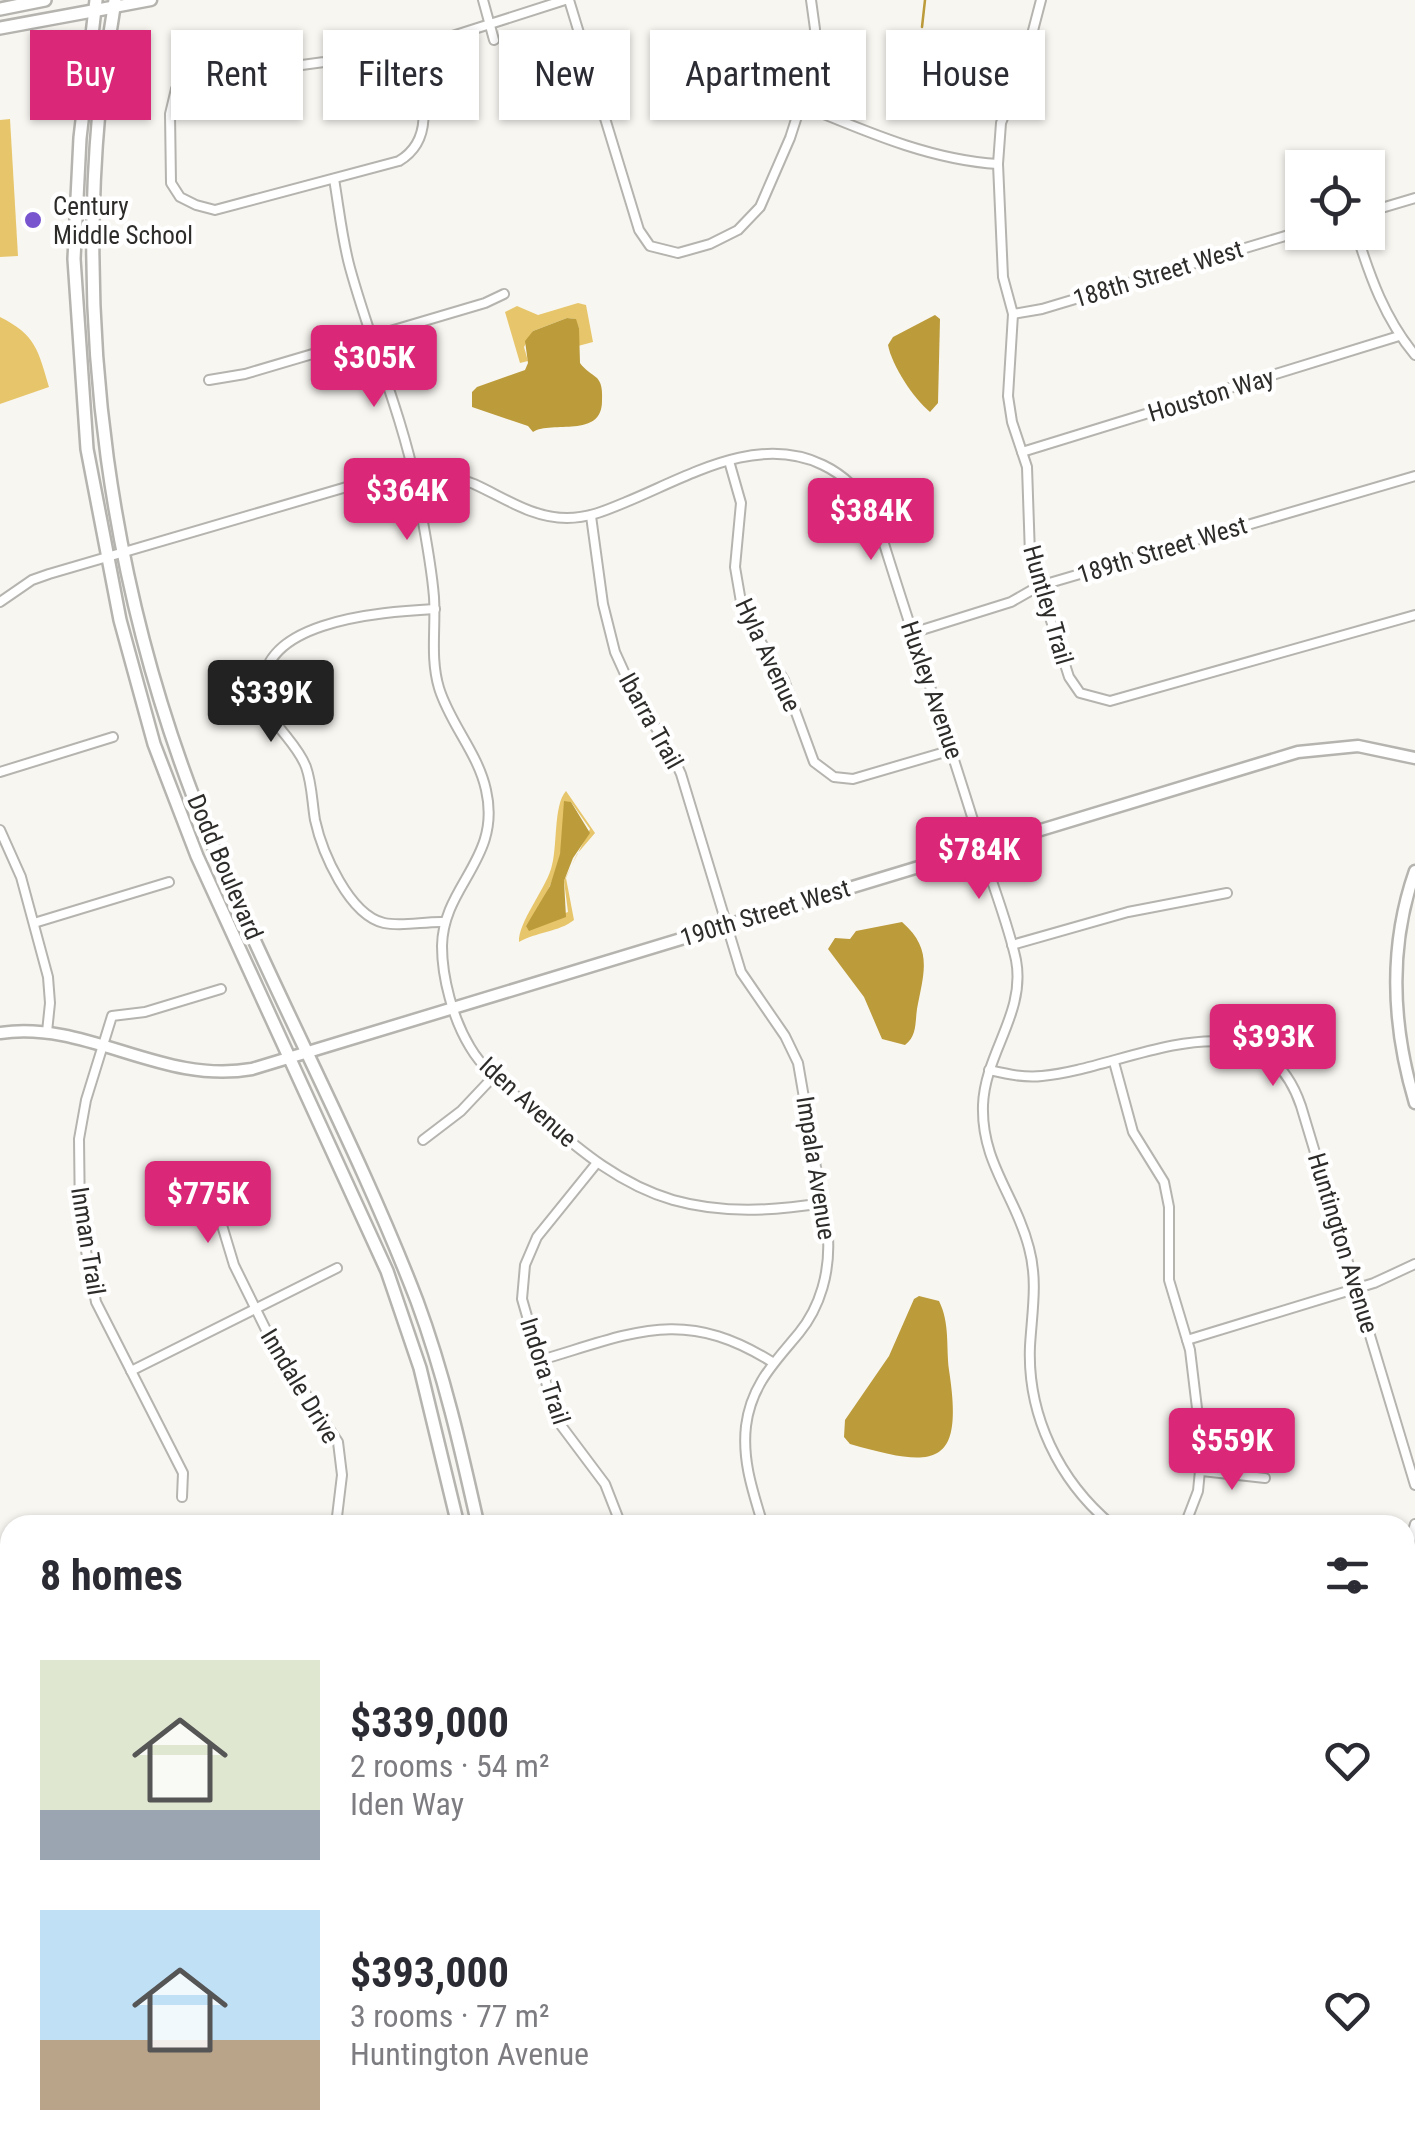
<!DOCTYPE html>
<html lang="en">
<head>
<meta charset="utf-8">
<style>
  :root { --surface:#fff; --page:#f2f2f3; --text:#2b2b33; --muted:#7c7c81; --accent:#db2777 }
  body { margin:0; font-family:"Roboto Condensed",sans-serif; background:var(--page); color:var(--text); height:100vh; display:flex; flex-direction:column; font-size:38px; white-space:nowrap }
  * { box-sizing:border-box; margin:0 }
  p { font-size:32px; color:var(--muted) }
  .icon { flex:none; width:55px; height:55px; fill:none; stroke:currentColor; stroke-width:2; stroke-linecap:round; stroke-linejoin:round }
  .map { position:relative; flex:1; overflow:hidden }
  .details { position:absolute; left:0px; top:1515px; width:1415px; height:640px; display:flex; flex-direction:column; background:var(--surface); border-radius:30px 30px 0 0; box-shadow:0 2px 8px #0004 }
  .details>* { flex:none }
  .guide { position:absolute; left:30px; top:30px; width:1355px; height:90px; display:flex; gap:20px }
  .buttons { position:absolute; left:1285px; top:150px; display:grid; gap:20px }
  .buttons a { display:grid; place-items:center; width:100px; height:100px; border-radius:0px; background:var(--surface); box-shadow:0 2px 8px #0004; font-size:50px }
  .price { position:absolute; translate:-50% -85px; padding:0 22px; border-radius:10px; background:var(--accent); color:#fff; font-size:32px; line-height:65px; filter:drop-shadow(0 2px 5px #0008) }
  .price::after { content:''; position:absolute; left:50%; top:60px; width:30px; height:22px; margin-left:-15px; background:inherit; clip-path:polygon(0 0,100% 0,50% 100%) }
  .price.on { background:#222; color:#fff }
  ul { padding:0; list-style:none }
  li { display:flex; align-items:center; gap:30px; height:250px; padding:0 40px }
  li span { display:grid; place-items:center; flex:none; width:280px; height:200px; border-radius:0px; color:#555 }
  li>.icon { margin-inline-start:auto }
  span .icon { width:120px; height:120px; fill:#fffc; stroke-width:1 }
  li b { font-size:42px }
  h2 { display:flex; justify-content:space-between; align-items:center; height:120px; padding:0 40px; font-size:42px }
  .tag { padding:0 35px; border-radius:0px; background:var(--surface); box-shadow:0 2px 8px #0004; font-size:35px; line-height:90px }
  .tag.on { background:var(--accent); color:#fff }
  .map>svg:first-child { display:block }
  .green { fill:#e7c66b; fill-rule:evenodd }
  .water { fill:#bc9b3a }
  .lines { fill:none; stroke-linecap:round; stroke-linejoin:round }
  .stream { stroke:#bc9b3a; stroke-width:2.5 }
  .minor-casing { stroke:#b6b4af; stroke-width:12 }
  .tertiary-casing { stroke:#b6b4af; stroke-width:15 }
  .secondary-casing { stroke:#b6b4af; stroke-width:16 }
  .minor { stroke:#fff; stroke-width:8 }
  .tertiary { stroke:#fff; stroke-width:10 }
  .secondary { stroke:#fff; stroke-width:11 }
  .poi-dot { fill:#7854ce; stroke:#fff; stroke-width:4 }
  .labels { text-anchor:middle; dominant-baseline:central; stroke-width:9; stroke-linejoin:round; paint-order:stroke }
  .poi-label { font-size:25px; fill:#2d2c2a; stroke:#fff; text-anchor:start }
  .street-label { font-size:25px; fill:#2d2c2a; stroke:#fff }
</style>
</head>
<body>
<div class="map">
<svg width="1415" height="2155" viewBox="0 0 1415 2155">
  <rect width="100%" height="100%" fill="#f8f6f1"/>
  <g class="green">
    <polygon points="10,119 18,256 0,257 0,120"/>
    <polygon points="578,303 586,305 593,342 578,346 579,328 575,319 567,318 533,331 524,347 528,361 520,363 505,312 517,306 538,315"/>
    <path d="M0,317C36,335 38,350 49,387L0,404Z"/>
    <path d="M566,791L595,833L577,854L566,878L574,920C559,932 536,932 519,942C518,923 544,891 551,869C558,848 553,805 566,791ZM571,802L590,829L564,881L568,912L526,926C542,904 557,877 561,850C563,832 561,819 571,802Z"/>
    <polygon points="643,2145 881,2145 872,2155 645,2155"/>
  </g>
  <g class="water">
    <path d="M935,315L940,319L938,403L930,412C914,399 892,366 888,345L893,337Z"/>
    <path d="M567,318L576,319L579,328L580,363C585,370 591,373 597,378C603,385 602,393 602,401C602,439 552,420 533,432L528,426L472,407V392L477,387L525,370L528,363L525,341L533,331Z"/>
    <polygon points="564,801 571,802 590,833 573,858 564,881 566,917 529,931 526,926 550,886 560,854"/>
    <path d="M902,922C933,949 924,972 917,1009C915,1023 917,1036 905,1045L882,1039L864,997L828,949L835,938L850,939L856,931Z"/>
    <path d="M919,1296L939,1301C950,1323 946,1346 949,1370C964,1467 937,1469 850,1444L844,1437L845,1420L889,1356L914,1299Z"/>
  </g>
  <g class="lines">
    <g class="stream">
      <polyline points="922,27 925,0"/>
      <polyline points="0,1724 10,1774"/>
      <polyline points="852,2155 861,2145"/>
    </g>
    <defs>
      <g id="minor">
        <polyline points="483,0 494,40"/>
        <polyline points="569,0 639,230 650,246 678,253 710,244 738,230 760,207 790,138 811,73 815,29 811,0"/>
        <polyline points="1041,0 1024,65 1001,123 998,164 1003,277 1013,314 1008,396 1012,422 1027,467 1030,555 1069,677 1080,693 1110,701 1415,615"/>
        <path d="M411,45C418,84 441,136 399,161L215,210L196,205L180,197L171,183L170,114L176,89L183,81L324,62L443,39L565,0"/>
        <path d="M802,105C865,131 930,160 998,164"/>
        <path d="M334,179C339,208 342,239 350,268C370,341 401,412 416,485C423,522 431,560 434,597C436,628 430,658 439,688C450,724 478,753 486,790C502,859 443,885 442,946C442,978 453,1019 470,1047C484,1071 507,1088 528,1106C573,1144 615,1183 673,1200C723,1214 773,1211 823,1203"/>
        <polyline points="1368,212 1415,198"/>
        <path d="M1356,232C1370,277 1385,319 1415,355"/>
        <polyline points="1013,314 1042,309 1302,231"/>
        <polyline points="209,380 245,374 485,303 504,294"/>
        <polyline points="1022,452 1399,336"/>
        <polyline points="729,461 741,503 735,567 741,602 750,624 784,680 814,762 834,777 853,779 952,750"/>
        <path d="M591,516L603,604L615,652L635,696L669,748L681,774L741,972L785,1036L798,1063L828,1237C830,1271 821,1306 799,1333C775,1362 751,1385 746,1426C742,1461 753,1492 763,1525"/>
        <path d="M0,602L32,580L49,574L391,474C420,470 448,473 474,484C505,498 532,518 567,518C589,518 607,510 626,502C687,477 757,433 823,465C852,479 871,504 881,534C915,645 954,754 987,866C997,897 1009,928 1016,960C1026,1013 985,1053 983,1105C981,1163 1016,1196 1029,1248C1038,1281 1032,1312 1030,1346C1027,1415 1059,1481 1112,1525"/>
        <path d="M435,609C383,612 244,620 266,703C273,727 297,743 306,767C312,784 312,802 315,820C322,852 349,915 384,923C403,927 425,921 445,922"/>
        <polyline points="912,633 1011,602 1039,586 1415,476"/>
        <polyline points="0,772 113,737"/>
        <polyline points="0,830 21,877 48,977 50,1003 47,1032"/>
        <polyline points="34,923 169,882"/>
        <polyline points="1012,945 1128,912 1227,893"/>
        <polyline points="1114,1062 1133,1132 1164,1182 1169,1207 1169,1280 1190,1350 1202,1450 1198,1491 1185,1525"/>
        <path d="M989,1070C1007,1074 1024,1078 1042,1076C1127,1069 1260,985 1301,1106L1415,1485"/>
        <polyline points="423,1140 461,1111 494,1076"/>
        <polyline points="596,1164 537,1237 525,1265 522,1299 557,1420 605,1484 621,1525"/>
        <polyline points="222,1175 218,1212 234,1265 274,1346 338,1442 342,1475 336,1525"/>
        <polyline points="1187,1340 1374,1283 1415,1264"/>
        <path d="M541,1360C633,1333 683,1306 772,1362"/>
        <polyline points="131,1371 337,1268"/>
        <polyline points="1202,1471 1265,1478"/>
        <polyline points="182,1497 183,1473 96,1302 80,1220 79,1139 86,1100 112,1016 145,1012 221,989"/>
        <polyline points="1405,1558 1415,1524"/>
        <polyline points="0,1574 10,1581"/>
        <polyline points="1405,1648 1415,1666"/>
        <polyline points="1405,1965 1415,1953"/>
        <polyline points="1036,2145 1040,2155"/>
        <polyline points="1180,2145 1183,2155"/>
      </g>
      <g id="tertiary">
        <polyline points="114,7 151,0"/>
        <path d="M1415,871C1388,948 1392,1026 1415,1103"/>
        <path d="M0,1033C88,1020 161,1085 252,1069L1298,752L1358,746L1415,758"/>
        <polyline points="1405,1714 1415,1703"/>
        <polyline points="0,1947 10,1952"/>
      </g>
      <g id="secondary">
        <polyline points="96,0 80,138 74,259 87,449 120,620 154,744 197,856 387,1271 420,1368 458,1525"/>
        <path d="M115,0C110,37 102,74 99,111C78,341 111,580 193,796C259,968 351,1129 417,1301C444,1374 461,1449 478,1525"/>
        <polyline points="0,9 45,0"/>
        <polyline points="0,28 114,7"/>
        <polyline points="599,2145 602,2155"/>
        <polyline points="610,2145 613,2155"/>
        <polyline points="620,2145 622,2155"/>
      </g>
    </defs>
    <use href="#minor" class="minor-casing"/>
    <use href="#tertiary" class="tertiary-casing"/>
    <use href="#secondary" class="secondary-casing"/>
    <use href="#minor" class="minor"/>
    <use href="#tertiary" class="tertiary"/>
    <use href="#secondary" class="secondary"/>
  </g>
  <circle class="poi-dot" cx="33" cy="220" r="10"/>
  <g class="labels">
    <g class="poi-label">
      <text x="53" y="206">Century<tspan x="53" dy="29">Middle School</tspan></text>
    </g>
    <g class="street-label">
      <text transform="translate(1158 274) rotate(-17)">188th Street West</text>
      <text transform="translate(1211 395) rotate(-17)">Houston Way</text>
      <text transform="translate(1162 550) rotate(-17)">189th Street West</text>
      <text transform="translate(1048 605) rotate(74)">Huntley Trail</text>
      <text transform="translate(768 655) rotate(65)">Hyla Avenue</text>
      <text transform="translate(932 690) rotate(71)">Huxley Avenue</text>
      <text transform="translate(651 721) rotate(61)">Ibarra Trail</text>
      <text transform="translate(225 867) rotate(67)">Dodd Boulevard</text>
      <text transform="translate(765 913) rotate(-17)">190th Street West</text>
      <text transform="translate(528 1102) rotate(42)">Iden Avenue</text>
      <text transform="translate(816 1168) rotate(81)">Impala Avenue</text>
      <text transform="translate(88 1241) rotate(81)">Inman Trail</text>
      <text transform="translate(1343 1243) rotate(73)">Huntington Avenue</text>
      <text transform="translate(545 1371) rotate(72)">Indora Trail</text>
      <text transform="translate(300 1386) rotate(59)">Inndale Drive</text>
    </g>
  </g>
</svg>
<div class="buttons">
<a><svg class="icon" aria-label="locate" viewBox="0 0 24 24"><circle cx="12" cy="12" r="6"/><path d="M12 2v4M12 18v4M2 12h4M18 12h4"/></svg></a>
</div>
<b class="price" style="left:374px;top:410px">$305K</b>
<b class="price" style="left:407px;top:543px">$364K</b>
<b class="price" style="left:871px;top:563px">$384K</b>
<b class="price on" style="left:271px;top:745px">$339K</b>
<b class="price" style="left:979px;top:902px">$784K</b>
<b class="price" style="left:1273px;top:1089px">$393K</b>
<b class="price" style="left:208px;top:1246px">$775K</b>
<b class="price" style="left:1232px;top:1493px">$559K</b>
<div class="guide">
<a class="tag on">Buy</a>
<a class="tag">Rent</a>
<a class="tag">Filters</a>
<a class="tag">New</a>
<a class="tag">Apartment</a>
<a class="tag">House</a>
</div>
<section class="details">
<h2>8 homes<svg class="icon" aria-label="filters" viewBox="0 0 24 24"><path d="M4 7h16M4 17h16"/><circle cx="9" cy="7" r="2"/><circle cx="15" cy="17" r="2"/></svg></h2>
<ul>
<li><span style="background:linear-gradient(#dfe7d0 75%,#9aa5b1 0)"><svg class="icon" aria-label="home" viewBox="0 0 24 24"><path d="M3 11l9-7 9 7M6 9v11h12V9"/></svg></span><div><b>$339,000</b><p>2 rooms · 54 m²</p><p>Iden Way</p></div><svg class="icon" aria-label="heart" viewBox="0 0 24 24"><path d="M12 20l-8-8c-3-5 5-10 8-4 3-6 11-1 8 4z"/></svg></li>
<li><span style="background:linear-gradient(#bfe0f5 65%,#b9a48a 0)"><svg class="icon" aria-label="home" viewBox="0 0 24 24"><path d="M3 11l9-7 9 7M6 9v11h12V9"/></svg></span><div><b>$393,000</b><p>3 rooms · 77 m²</p><p>Huntington Avenue</p></div><svg class="icon" aria-label="heart" viewBox="0 0 24 24"><path d="M12 20l-8-8c-3-5 5-10 8-4 3-6 11-1 8 4z"/></svg></li>
</ul>
</section>
</div>
</body>
</html>
